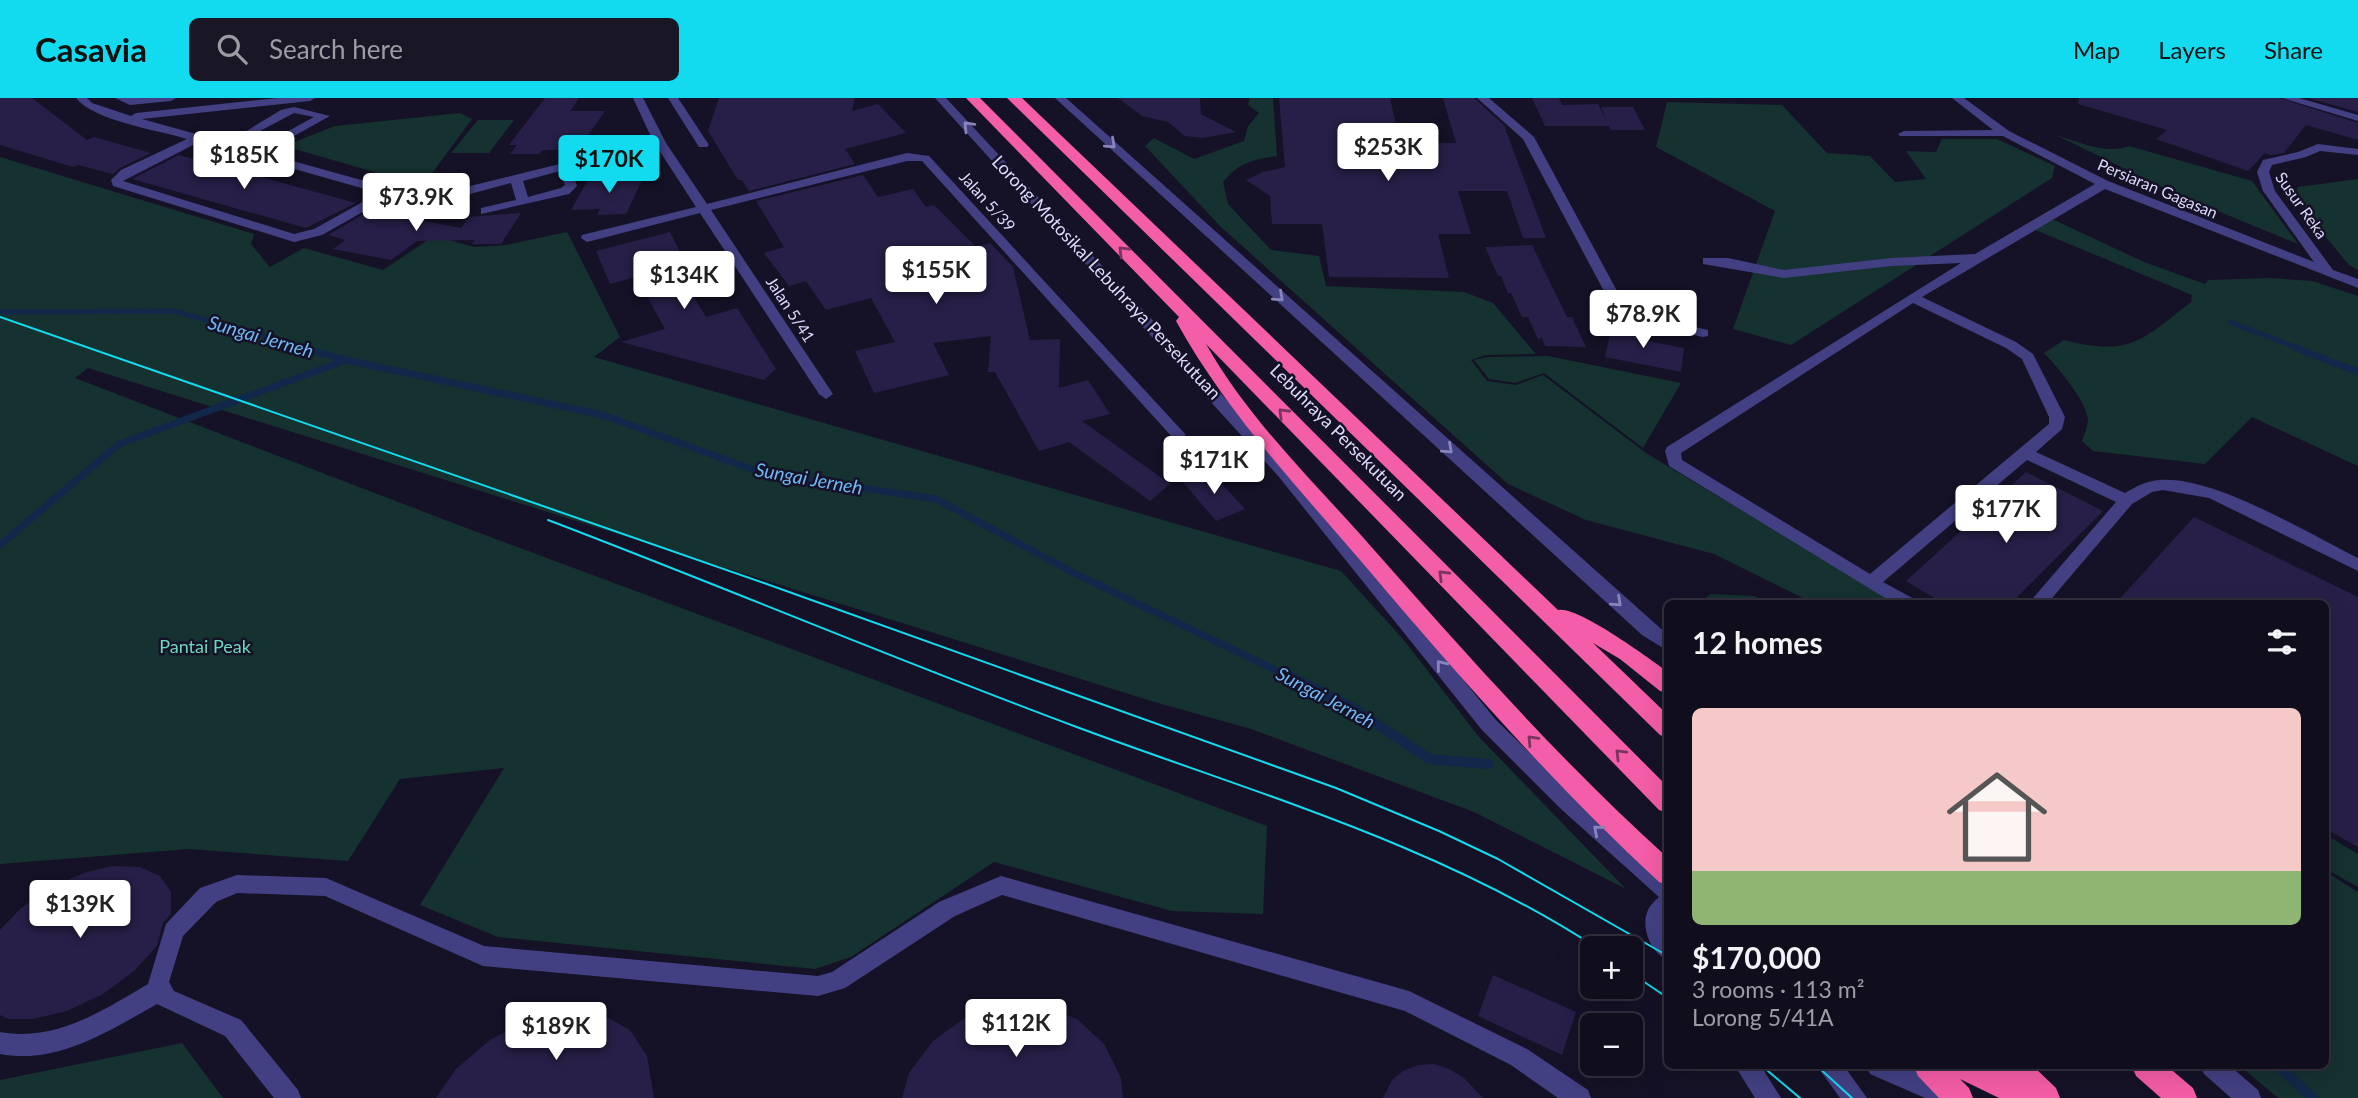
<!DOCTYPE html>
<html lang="en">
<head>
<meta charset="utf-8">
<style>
  :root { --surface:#100e1d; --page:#191726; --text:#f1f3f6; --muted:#9c9ca4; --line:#302e3b; --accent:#13dbef }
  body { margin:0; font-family:Lato,sans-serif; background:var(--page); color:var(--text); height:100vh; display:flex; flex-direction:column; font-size:26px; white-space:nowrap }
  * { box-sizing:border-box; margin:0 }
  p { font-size:23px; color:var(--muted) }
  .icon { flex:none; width:38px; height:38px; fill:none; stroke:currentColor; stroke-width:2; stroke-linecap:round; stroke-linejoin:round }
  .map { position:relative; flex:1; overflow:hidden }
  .details { position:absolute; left:1664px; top:502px; width:665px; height:469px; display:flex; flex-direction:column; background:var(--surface); border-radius:10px; box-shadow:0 7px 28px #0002,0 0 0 2px var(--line) }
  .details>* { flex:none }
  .controls { position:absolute; left:1580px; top:838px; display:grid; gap:14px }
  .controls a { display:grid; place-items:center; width:63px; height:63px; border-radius:10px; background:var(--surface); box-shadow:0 7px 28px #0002,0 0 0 2px var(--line); font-size:35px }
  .price { position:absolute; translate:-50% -60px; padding:0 16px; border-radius:7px; background:#fff; color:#222; font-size:23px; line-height:46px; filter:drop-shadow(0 2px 4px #0008) }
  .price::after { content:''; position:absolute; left:50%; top:42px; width:21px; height:16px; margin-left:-10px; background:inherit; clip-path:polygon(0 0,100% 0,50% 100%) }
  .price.on { background:var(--accent); color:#111 }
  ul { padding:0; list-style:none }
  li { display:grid; align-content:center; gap:14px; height:371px; padding:0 28px }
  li+li { border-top:2px solid var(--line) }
  li span { display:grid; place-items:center; height:217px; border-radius:10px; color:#555 }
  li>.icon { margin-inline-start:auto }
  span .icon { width:126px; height:126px; fill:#fffc; stroke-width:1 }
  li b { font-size:30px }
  h2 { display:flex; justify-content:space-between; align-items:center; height:84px; padding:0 28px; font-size:30px }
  header { display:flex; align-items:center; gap:42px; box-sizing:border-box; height:98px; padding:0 35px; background:var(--accent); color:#111 }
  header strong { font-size:33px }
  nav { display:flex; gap:38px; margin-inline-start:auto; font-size:24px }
  .search { width:490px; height:63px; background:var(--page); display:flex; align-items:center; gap:18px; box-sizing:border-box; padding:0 24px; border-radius:10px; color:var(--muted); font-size:26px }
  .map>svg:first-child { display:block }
  .green { fill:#153130 }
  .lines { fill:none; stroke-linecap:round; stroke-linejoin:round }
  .stream-far2 { stroke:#12284a; stroke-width:5 }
  .stream-far1 { stroke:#12284a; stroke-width:7 }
  .stream { stroke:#12284a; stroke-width:10 }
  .building { fill:#271f47 }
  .minor { fill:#424083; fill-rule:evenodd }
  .highway { fill:#f45da7; fill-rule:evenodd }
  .tram { stroke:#13dbef; stroke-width:2 }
  .oneway { stroke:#8885ba }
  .oneway2 { stroke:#793461 }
  .labels { text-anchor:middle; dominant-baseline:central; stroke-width:5; stroke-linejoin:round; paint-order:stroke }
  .far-street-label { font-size:16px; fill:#dedafd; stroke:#151227 }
  .street-label { font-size:18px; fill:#dedafd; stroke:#151227 }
  .park-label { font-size:18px; fill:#6ad9bc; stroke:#151227 }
  .water-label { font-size:19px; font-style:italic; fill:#6fb8f6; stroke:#151227 }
</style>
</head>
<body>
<header>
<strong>Casavia</strong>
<div class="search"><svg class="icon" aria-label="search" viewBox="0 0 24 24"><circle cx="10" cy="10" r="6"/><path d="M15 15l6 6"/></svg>Search here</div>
<nav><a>Map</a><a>Layers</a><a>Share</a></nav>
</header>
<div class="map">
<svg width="2358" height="1000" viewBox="0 0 2358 1000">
  <rect width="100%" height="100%" fill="#151227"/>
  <g class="green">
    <path d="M1250,0H1273L1277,58C1254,61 1238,65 1223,84L1228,106L1271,152L1319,158L1326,188L1464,194L1493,205L1536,256L1486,257L1471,262L1487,283L1516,287L1543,277L1646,355L1897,506H1815L1714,456L1586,422L1508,386L1221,129L1145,48L1154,40L1194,61L1244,43L1248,28L1259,15L1248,7Z"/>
    <polygon points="1667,4 1782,7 1827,55 1870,58 1895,84 1926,81 1906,53 1936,54 1942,41 1997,41 2055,68 2052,80 1791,247 1733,231 1775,113 1656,49"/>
    <polygon points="460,15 472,21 430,78 409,84 284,48 335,28"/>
    <polygon points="478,22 514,22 489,55 451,55"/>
    <path d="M2056,37C2079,44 2106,57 2129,48L2252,83L2298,146L2174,95Z"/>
    <polygon points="0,59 254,136 251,146 270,169 304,150 383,172 434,138 474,149 506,147 567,134 620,239 594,259 1341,473 1403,541 1479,639 1626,791 1474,714 1251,631 1151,603 88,270 75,280 461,428 1267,728 1263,816 1172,813 994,764 851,859 815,871 498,839 420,807 504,670 400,681 348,763 189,751 0,766"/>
    <polygon points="2358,81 2358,172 2349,167 2297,104 2295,96 2298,89"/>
    <path d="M2050,120L2144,164L2205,186L2208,182L2269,180L2312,183L2358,198V368L2252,319L2205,366L2093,353L2082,343C2084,337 2088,328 2088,321C2086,303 2057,268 2044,255L2064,242C2130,259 2141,243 2191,204L2192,197L2033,131Z"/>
    <polygon points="1548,258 1681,285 1643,350 1544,275 1515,285 1489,281 1474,262 1488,259"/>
    <polygon points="1711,496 1754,498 1770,506 1697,506"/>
    <polygon points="2326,737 2358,756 2358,789 2326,771"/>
    <polygon points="2326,774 2358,794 2358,1000 2278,1000 2240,968 2326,968"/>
    <polygon points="182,945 223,1000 0,1000 0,982"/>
  </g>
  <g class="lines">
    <g class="stream-far2">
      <polyline points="0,214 174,213 309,251"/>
      <polyline points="2230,224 2300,251"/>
    </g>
    <g class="stream-far1">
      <polyline points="303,250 346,262 603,317 762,375 936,401 1076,476 1286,577"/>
      <polyline points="2296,250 2358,274"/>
      <polyline points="0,447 119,346 346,262"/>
    </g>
    <g class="stream">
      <polyline points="1283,575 1348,607 1429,661 1489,666"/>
      <polyline points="2278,968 2313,1000"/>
    </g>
  </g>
  <g class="building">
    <polygon points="0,0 32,0 87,42 94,39 151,55 120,70 113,76 78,67 73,69 0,47"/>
    <polygon points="545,0 579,0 570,13 605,13 578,52 542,52 539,56 510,56 517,47 509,47"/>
    <polygon points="719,0 855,0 852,13 878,6 906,35 845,51 855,66 749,93 742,82 738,82 708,33"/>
    <polygon points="1118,0 1200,0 1201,16 1236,34 1203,40 1185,38 1168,24 1142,18"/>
    <polygon points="1279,0 1390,0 1400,45 1456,45 1443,0 1474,0 1504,27 1546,140 1523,140 1507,93 1458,93 1471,136 1438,136 1449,180 1329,179 1322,126 1272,126 1270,98 1246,82 1263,74 1285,69"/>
    <polygon points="1532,0 1559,0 1562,7 1598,6 1607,23 1601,9 1633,9 1645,32 1611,32 1609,28 1545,28"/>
    <polygon points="2079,0 2279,0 2358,25 2358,42 2306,27 2284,55 2271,57 2265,55 2248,73 2156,41 2167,32 2078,6"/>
    <polygon points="2308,0 2358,0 2358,14"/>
    <polygon points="179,57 249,76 356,105 306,130 132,81"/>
    <polygon points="863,77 878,99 913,91 926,109 934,107 976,149 990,145 1013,169 1030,242 1060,241 1059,290 1088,282 1110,316 1082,323 1170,386 1150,403 1069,344 1039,353 995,274 988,274 991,238 933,245 949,277 874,295 855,253 895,244 871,200 826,212 806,183 789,188 764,155 784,149 756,103"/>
    <polygon points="644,78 626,116 597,117 600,111 571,112 589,80"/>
    <polygon points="369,113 461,130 469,119 521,115 501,146 472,146 475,142 417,143 391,162 333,151 345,142 328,137"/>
    <polygon points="670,134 686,166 676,169 706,219 737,210 776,271 764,282 621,244 665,231 636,179 610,186 596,153"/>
    <polygon points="1532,147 1567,219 1572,219 1586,249 1545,248 1542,240 1538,241 1528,219 1522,219 1511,195 1508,195 1501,178 1498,178 1485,149"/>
    <polygon points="1620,226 1639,233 1637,241 1684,250 1681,274 1605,259 1610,236"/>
    <polygon points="1211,374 1245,411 1216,423 1183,384"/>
    <polygon points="2026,374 2103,413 2010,506 1944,506 1906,483"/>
    <polygon points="2194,419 2358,499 2358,749 2326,731 2326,506 2115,506"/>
    <polygon points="112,768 140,769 160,778 171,794 171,816 163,825 157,848 134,873 103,896 67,913 33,921 9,921 0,917 0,832 21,810 51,789 84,775"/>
    <polygon points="1493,877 1576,914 1562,957 1478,918"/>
    <polygon points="1002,907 1044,908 1077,921 1104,946 1121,980 1123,1000 902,1000 909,975 933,943 966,919"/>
    <polygon points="566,913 601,916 630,932 647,958 654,1000 436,1000 456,971 490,942 528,922"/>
    <polygon points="1434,966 1449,971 1464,980 1483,1000 1383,1000 1392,982 1403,973 1418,967"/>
  </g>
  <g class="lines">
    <g class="minor">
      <path d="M76,0H87L92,5L131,18L136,15L278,0H315L310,3L142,21L390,90L470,88L653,43L633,0H643L666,45L707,106L907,55L929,58L1186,337L1178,342L1173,340L922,63H907L711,112L833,296L826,301L819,296L700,115L587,144L581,140L582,137L696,109L657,49L571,71L577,88L569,96L481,116V110L516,102L511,85L470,96L391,98L322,137L294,144L113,88L111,82L121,72L187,41C158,32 94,23 76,0ZM199,44L379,95L314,131L294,136L123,83ZM560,73L565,87L561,90L528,99L523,83Z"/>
      <polygon points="115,0 176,0 171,3 130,7"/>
      <polygon points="668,0 678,0 709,47 707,49 699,49"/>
      <path d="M935,0H946L1291,371L1496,622L1575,699L1668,780V862C1651,856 1640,829 1648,812C1650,807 1655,803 1659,799L1561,711L1482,632L1279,379Z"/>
      <polygon points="1055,0 1066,0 1668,537 1668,553 1642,537"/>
      <polygon points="1477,0 1489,0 1534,39 1624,206 1646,218 1708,232 1708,238 1703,239 1636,224 1614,212 1523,41"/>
      <path d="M1952,0H1964L2009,33L2108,83L2314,164L2263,93L2257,74L2263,62L2298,54L2318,46L2358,51V57L2320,53L2306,59L2272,67L2269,74L2275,93L2333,172L2358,181V190L2105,91L1922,199L2016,244L2033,256L2065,319L2062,331L2036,354L2125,395C2137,388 2146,383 2160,382C2215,378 2307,435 2358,460V473L2209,400L2163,392L2152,394L2132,406L2047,506H2028L2116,404L2027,362L1883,484L1916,502L1919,506H1895L1669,368L1665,353L1667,349L1961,165L1891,168L1784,180L1703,166V160H1728L1784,172L1891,160L1975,156L2095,86L2003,38H1900L1898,36L1904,33L1993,32ZM1913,205L2006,250L2022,261L2049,319V326L1870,476L1682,362L1681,355Z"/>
      <polygon points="2282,0 2299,0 2358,17 2358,23"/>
      <path d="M294,9L330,18L283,44L243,35L281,12ZM294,15L314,19L281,37L260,33Z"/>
      <path d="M237,777L326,780L484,848L818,878L832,874L939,804L1001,778L1409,893L1527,951L1588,992L1591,1000H1558L1511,967L1405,913L1002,797L955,818L845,890L818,898L483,868L325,798L237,795L216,804L183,838L169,884L174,893L241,922L298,992L301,1000H274L225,938L157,906C109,933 57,967 0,956V934C56,944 102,913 148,886L166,826L200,790Z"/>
      <polygon points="1735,968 1761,968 1781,1000 1755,1000"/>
      <polygon points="1817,968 1844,968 1867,1000 1840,1000"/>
      <polygon points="1866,968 1905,968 1962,992 1965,1000 1925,1000 1870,976"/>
      <polygon points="2200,968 2230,968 2258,992 2261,1000 2231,1000 2204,976"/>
    </g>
    <g class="highway">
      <path d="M966,0H980L1668,689V715L1659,712L1206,246C1246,317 1306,376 1360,436C1459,548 1557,660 1668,760V787L1659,784C1551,684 1455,574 1360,462C1294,385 1225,312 1176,223L1179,219Z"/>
      <path d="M1007,0H1022L1558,512C1577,507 1650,561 1668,574V595L1660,593L1620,561L1593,545L1668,617V640L1660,637Z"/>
      <polygon points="1914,968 1947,968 1951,972 1950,968 1994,968 2000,971 1999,968 2033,968 2056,990 2060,1000 1999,1000 1960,981 1969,990 1973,1000 1939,1000 1918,978"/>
      <polygon points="2132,968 2167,968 2193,990 2197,1000 2161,1000 2136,978"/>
    </g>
    <g class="tram">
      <polyline points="0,219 764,485 1336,690 1439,733 1498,761 1668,858"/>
      <path d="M548,422C724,489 897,562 1074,628C1251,694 1438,746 1597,850"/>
      <polyline points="1631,875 1668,900"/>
      <polyline points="1762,968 1800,1000"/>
      <polyline points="1817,968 1852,1000"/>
    </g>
  </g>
  <defs><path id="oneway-chevron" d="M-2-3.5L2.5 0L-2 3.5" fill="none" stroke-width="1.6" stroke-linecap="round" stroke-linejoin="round" transform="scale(1.75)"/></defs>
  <g class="oneway">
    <use href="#oneway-chevron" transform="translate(968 28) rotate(-134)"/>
    <use href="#oneway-chevron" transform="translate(1111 46) rotate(42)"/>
    <use href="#oneway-chevron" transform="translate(1279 199) rotate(42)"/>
    <use href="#oneway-chevron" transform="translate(1448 351) rotate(42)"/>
    <use href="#oneway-chevron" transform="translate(1617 504) rotate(42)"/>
    <use href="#oneway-chevron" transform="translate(1441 567) rotate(-129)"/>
    <use href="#oneway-chevron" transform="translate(1598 732) rotate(-139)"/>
  </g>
  <g class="oneway2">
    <use href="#oneway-chevron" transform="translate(1123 153) rotate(-135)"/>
    <use href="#oneway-chevron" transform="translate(1283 315) rotate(-135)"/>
    <use href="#oneway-chevron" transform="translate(1443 477) rotate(-135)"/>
    <use href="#oneway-chevron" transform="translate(1532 642) rotate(-133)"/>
    <use href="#oneway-chevron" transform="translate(1620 656) rotate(-135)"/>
  </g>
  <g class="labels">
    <g class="far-street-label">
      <text transform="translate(2158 90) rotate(23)">Persiaran Gagasan</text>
      <text transform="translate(988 103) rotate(48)">Jalan 5/39</text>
      <text transform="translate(2302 107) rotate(55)">Susur Reka</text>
      <text transform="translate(791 211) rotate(57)">Jalan 5/41</text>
    </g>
    <g class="street-label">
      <text transform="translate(1107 179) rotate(47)">Lorong Motosikal Lebuhraya Persekutuan</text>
      <text transform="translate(1339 334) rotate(45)">Lebuhraya Persekutuan</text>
    </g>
    <g class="park-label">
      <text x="205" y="548">Pantai Peak</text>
    </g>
    <g class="water-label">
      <text transform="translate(261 238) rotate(16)">Sungai Jerneh</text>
      <text transform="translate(809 380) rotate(10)">Sungai Jerneh</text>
      <text transform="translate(1326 599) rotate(28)">Sungai Jerneh</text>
    </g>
  </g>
</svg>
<div class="controls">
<a>+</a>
<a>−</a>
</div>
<b class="price" style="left:1388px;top:85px">$253K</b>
<b class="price" style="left:244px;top:93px">$185K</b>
<b class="price on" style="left:609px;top:97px">$170K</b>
<b class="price" style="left:416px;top:135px">$73.9K</b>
<b class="price" style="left:936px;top:208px">$155K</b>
<b class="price" style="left:684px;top:213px">$134K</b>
<b class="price" style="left:1643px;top:252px">$78.9K</b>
<b class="price" style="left:1214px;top:398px">$171K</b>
<b class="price" style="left:2006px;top:447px">$177K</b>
<b class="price" style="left:80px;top:842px">$139K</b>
<b class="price" style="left:1016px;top:961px">$112K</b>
<b class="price" style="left:556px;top:964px">$189K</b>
<section class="details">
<h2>12 homes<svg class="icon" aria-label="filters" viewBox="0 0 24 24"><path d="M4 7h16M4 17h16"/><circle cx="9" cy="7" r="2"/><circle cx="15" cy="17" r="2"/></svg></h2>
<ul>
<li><span style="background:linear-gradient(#f6c9c9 75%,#8fb573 0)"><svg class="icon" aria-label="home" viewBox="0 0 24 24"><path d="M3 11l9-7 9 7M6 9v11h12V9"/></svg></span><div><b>$170,000</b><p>3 rooms · 113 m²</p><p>Lorong 5/41A</p></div></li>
</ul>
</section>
</div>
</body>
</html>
